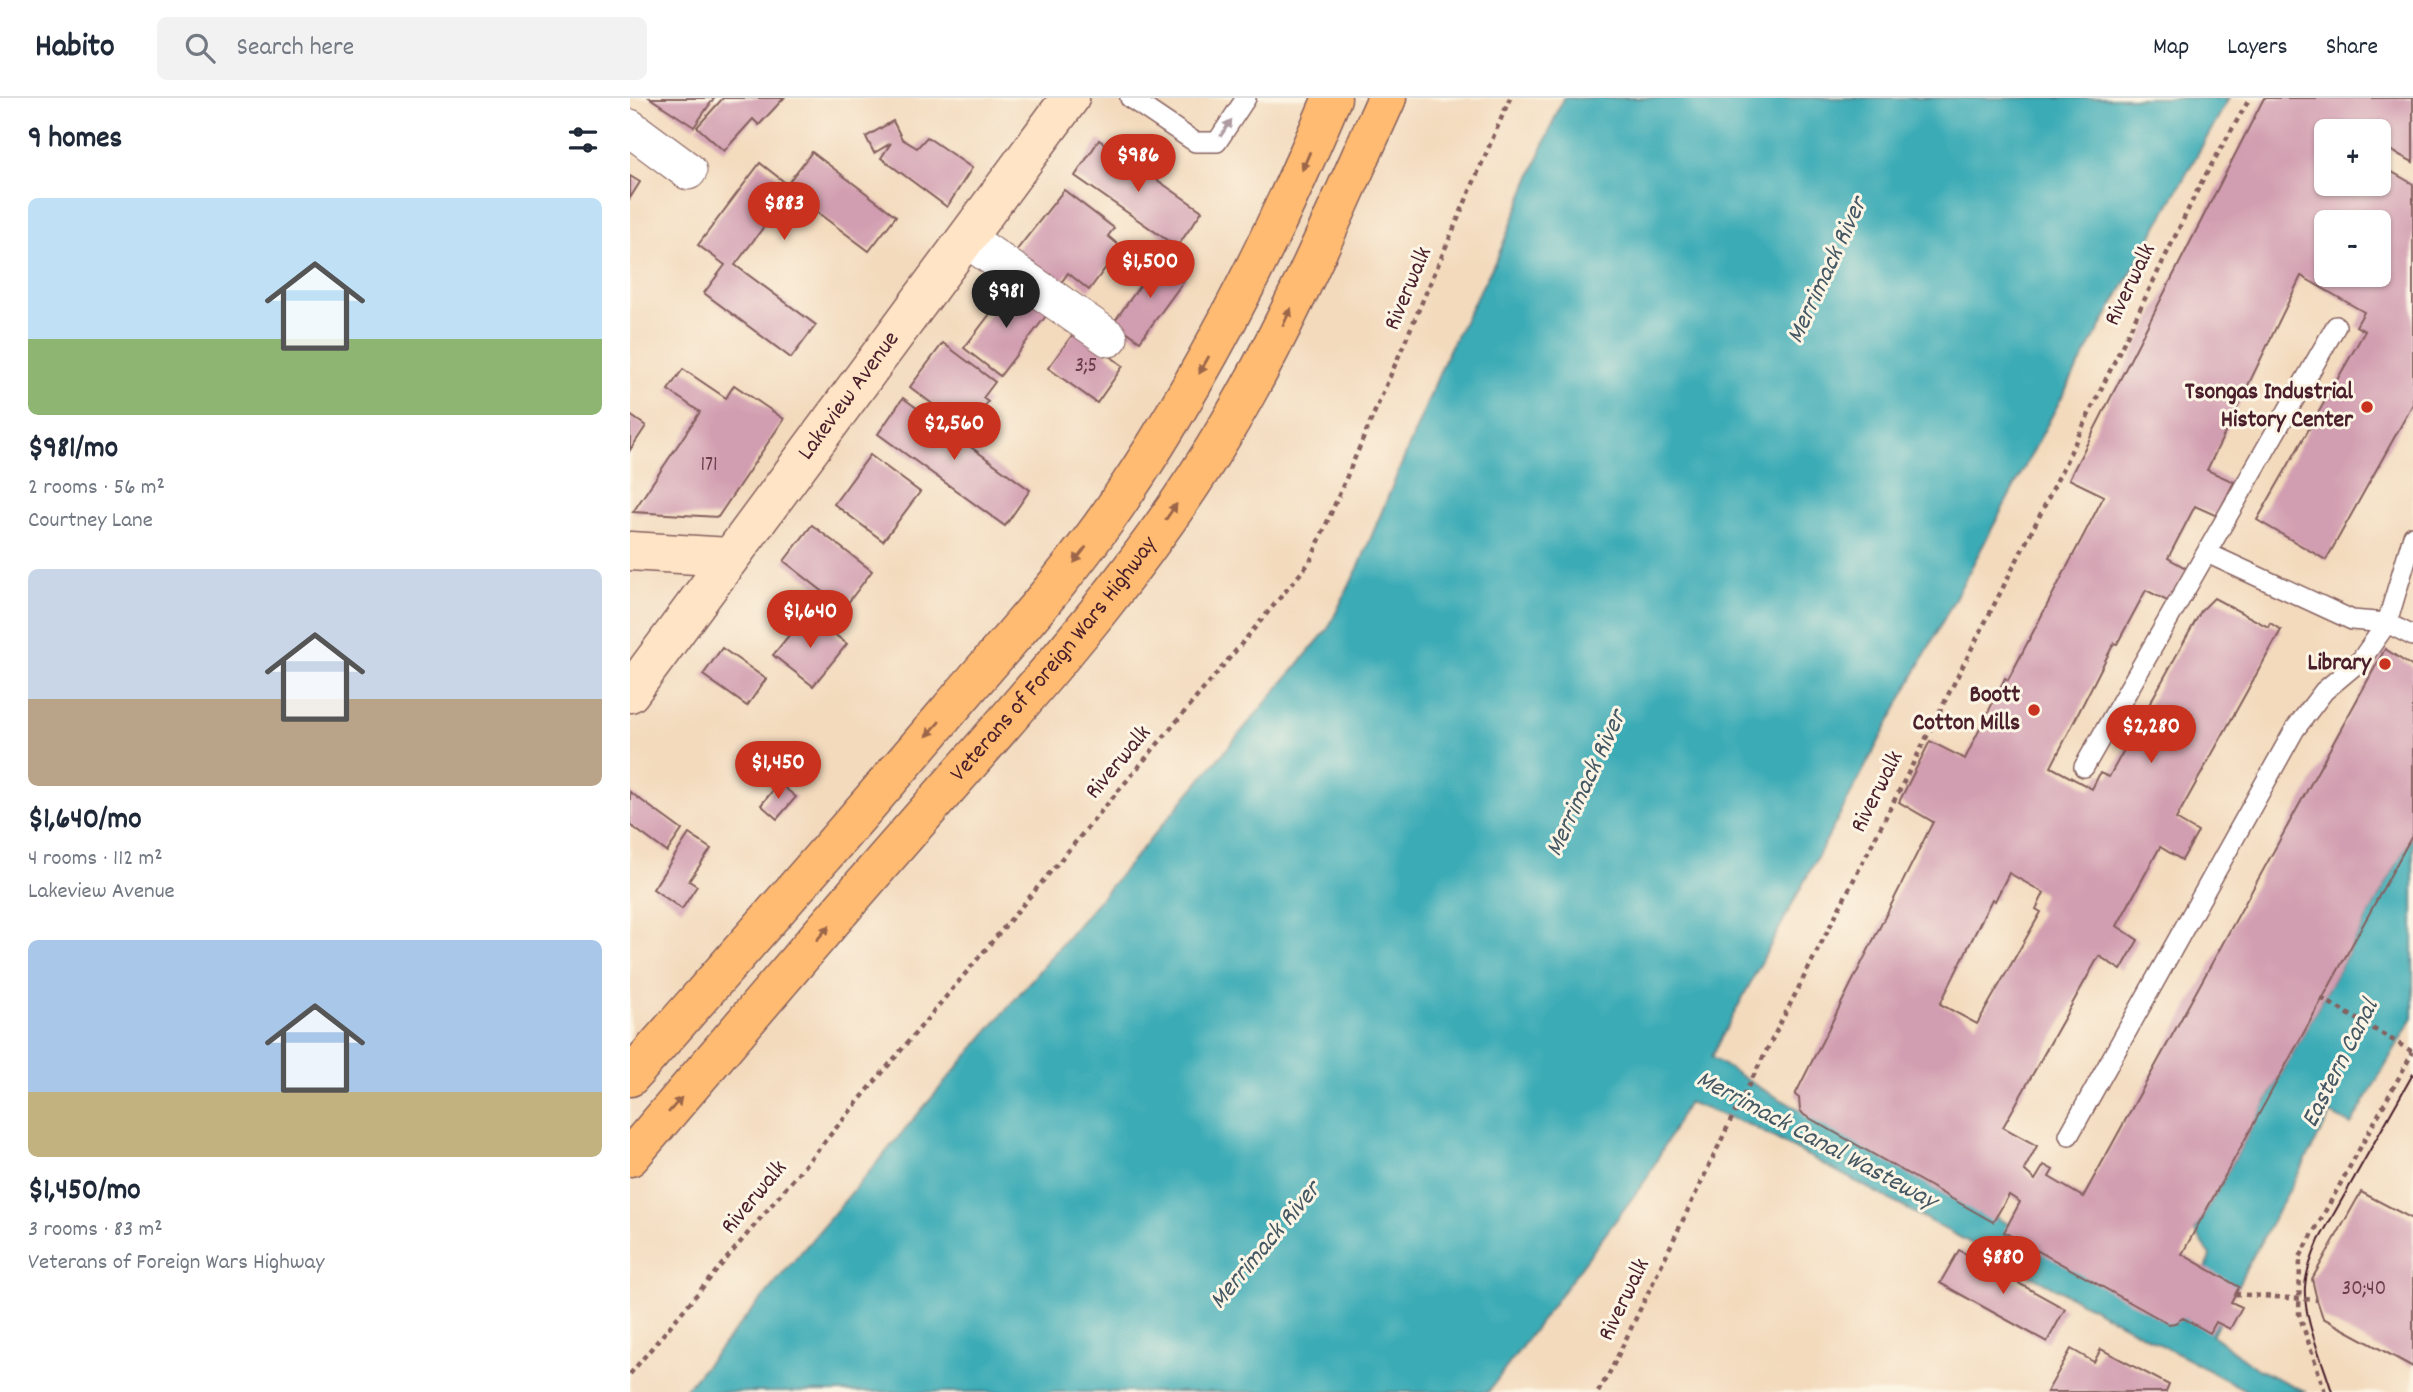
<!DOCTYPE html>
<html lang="en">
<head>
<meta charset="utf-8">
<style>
  :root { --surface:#fff; --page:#f2f2f3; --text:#1f2937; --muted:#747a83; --line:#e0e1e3; --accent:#c8321e }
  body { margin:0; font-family:Dekko,sans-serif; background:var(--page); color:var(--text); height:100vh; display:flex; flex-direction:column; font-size:26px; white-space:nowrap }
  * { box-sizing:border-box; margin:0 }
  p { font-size:23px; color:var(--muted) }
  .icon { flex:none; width:38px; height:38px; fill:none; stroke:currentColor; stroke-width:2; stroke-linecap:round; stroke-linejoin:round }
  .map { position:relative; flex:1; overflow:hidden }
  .side { display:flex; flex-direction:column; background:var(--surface); width:630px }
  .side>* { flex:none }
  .controls { position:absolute; left:1684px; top:21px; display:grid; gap:14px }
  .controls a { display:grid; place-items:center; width:77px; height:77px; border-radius:10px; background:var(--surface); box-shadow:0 2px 5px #0004; font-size:35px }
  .price { position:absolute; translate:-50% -60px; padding:0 16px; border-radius:24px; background:var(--accent); color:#fff; font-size:23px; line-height:46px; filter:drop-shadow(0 2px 4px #0008) }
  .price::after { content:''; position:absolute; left:50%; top:42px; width:21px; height:16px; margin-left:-10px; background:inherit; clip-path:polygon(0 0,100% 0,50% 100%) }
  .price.on { background:#222; color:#fff }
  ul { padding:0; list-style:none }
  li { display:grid; align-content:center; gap:14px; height:371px; padding:0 28px }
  li span { display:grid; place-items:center; height:217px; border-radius:10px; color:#555 }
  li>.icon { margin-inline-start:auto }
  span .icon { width:126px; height:126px; fill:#fffc; stroke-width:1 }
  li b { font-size:30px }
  h2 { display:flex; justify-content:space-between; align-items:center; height:84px; padding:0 28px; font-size:30px }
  header { display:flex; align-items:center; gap:42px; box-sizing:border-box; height:98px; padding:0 35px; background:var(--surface); border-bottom:2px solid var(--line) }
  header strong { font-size:33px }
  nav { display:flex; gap:38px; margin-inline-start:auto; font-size:24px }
  .search { width:490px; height:63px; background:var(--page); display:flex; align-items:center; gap:18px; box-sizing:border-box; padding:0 24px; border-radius:10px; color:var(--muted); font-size:26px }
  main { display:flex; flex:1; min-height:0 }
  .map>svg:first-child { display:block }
  .water { fill:#3aabb6; stroke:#426570; stroke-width:2 }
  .building { fill:#d19db0; fill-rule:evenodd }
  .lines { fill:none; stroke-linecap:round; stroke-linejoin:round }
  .lane-casing { stroke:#85605e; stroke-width:22 }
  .street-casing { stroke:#85605e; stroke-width:39 }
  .secondary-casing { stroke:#85605e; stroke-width:41 }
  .primary-casing { stroke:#85605e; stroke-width:41 }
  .path { stroke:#85605e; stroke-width:4.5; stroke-dasharray:5 5; stroke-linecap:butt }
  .lane { stroke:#fff; stroke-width:19 }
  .street { stroke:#fff; stroke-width:37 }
  .secondary { stroke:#ffe4c6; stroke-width:38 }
  .primary { stroke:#ffbb71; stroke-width:38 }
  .tram { stroke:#4a1f2b; stroke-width:2 }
  .path-bridge { stroke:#85605e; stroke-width:4.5; stroke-dasharray:5 5; stroke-linecap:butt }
  .oneway { fill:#ae9aa0 }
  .oneway2 { fill:#9b654a }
  .poi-dot { fill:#c8321e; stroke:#fcf5e5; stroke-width:2.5 }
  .labels { text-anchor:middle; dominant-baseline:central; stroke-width:6; stroke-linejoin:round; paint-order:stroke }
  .number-label { font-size:21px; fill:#6c3e4c }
  .street-label { font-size:24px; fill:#4a1f2b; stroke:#fcf5e5 }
  .poi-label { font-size:24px; font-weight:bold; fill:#4a1f2b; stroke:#fcf5e5; text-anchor:end }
  .water-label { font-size:26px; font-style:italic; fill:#445763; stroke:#fcf5e5 }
</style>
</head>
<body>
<header>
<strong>Habito</strong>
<div class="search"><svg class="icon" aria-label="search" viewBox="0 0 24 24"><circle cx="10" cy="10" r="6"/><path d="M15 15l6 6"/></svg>Search here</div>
<nav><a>Map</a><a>Layers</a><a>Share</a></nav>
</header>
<main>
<section class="side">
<h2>9 homes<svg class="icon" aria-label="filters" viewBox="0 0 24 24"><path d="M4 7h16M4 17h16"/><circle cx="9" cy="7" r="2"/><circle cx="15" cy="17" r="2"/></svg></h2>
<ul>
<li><span style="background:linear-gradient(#bfe0f5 65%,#8fb573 0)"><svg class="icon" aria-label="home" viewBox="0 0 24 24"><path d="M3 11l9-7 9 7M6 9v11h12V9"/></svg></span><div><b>$981/mo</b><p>2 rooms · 56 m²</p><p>Courtney Lane</p></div></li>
<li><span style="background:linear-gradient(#c9d6e8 60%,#b9a48a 0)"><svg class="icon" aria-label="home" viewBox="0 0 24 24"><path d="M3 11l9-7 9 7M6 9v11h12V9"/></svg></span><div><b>$1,640/mo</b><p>4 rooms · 112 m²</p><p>Lakeview Avenue</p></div></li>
<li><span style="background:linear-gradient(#a9c7e8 70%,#c2b280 0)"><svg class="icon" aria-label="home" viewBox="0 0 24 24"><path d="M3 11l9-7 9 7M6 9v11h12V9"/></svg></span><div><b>$1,450/mo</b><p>3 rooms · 83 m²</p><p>Veterans of Foreign Wars Highway</p></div></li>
</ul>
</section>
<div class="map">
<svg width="1783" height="1294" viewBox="0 0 1783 1294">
  <rect width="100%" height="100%" fill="#fcf5e5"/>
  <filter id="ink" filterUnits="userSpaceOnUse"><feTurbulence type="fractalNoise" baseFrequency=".0143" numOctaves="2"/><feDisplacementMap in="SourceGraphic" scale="14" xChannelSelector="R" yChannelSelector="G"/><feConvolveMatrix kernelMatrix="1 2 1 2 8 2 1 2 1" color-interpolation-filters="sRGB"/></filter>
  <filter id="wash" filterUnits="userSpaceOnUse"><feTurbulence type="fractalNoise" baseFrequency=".00686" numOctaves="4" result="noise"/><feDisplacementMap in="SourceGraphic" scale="28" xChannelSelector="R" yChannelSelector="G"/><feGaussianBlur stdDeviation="1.57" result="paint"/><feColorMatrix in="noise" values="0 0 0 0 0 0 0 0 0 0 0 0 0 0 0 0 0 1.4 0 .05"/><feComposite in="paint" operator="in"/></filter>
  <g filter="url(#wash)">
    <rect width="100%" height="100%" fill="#f3dabd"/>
    <polygon class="water" points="933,0 1599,0 1442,280 1081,959 1130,990 1548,1219 1566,1212 1580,1157 1565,1133 1783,736 1783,919 1721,1027 1701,1016 1618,1167 1582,1237 1627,1271 1677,1294 1619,1294 1122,1028 1058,1004 1017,1080 858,1294 53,1294 698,531 730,466 819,252 868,158"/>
    <g id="blocks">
      <g class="building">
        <polygon points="20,0 84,0 64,29"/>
        <polygon points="93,0 154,0 129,27 123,21 94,53 67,29"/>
        <path d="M1634,0H1783V64L1748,46V33H1696V86H1748V66L1783,86V306L1696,462L1627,422L1735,233L1726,228L1734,214L1671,178L1577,372L1604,384L1587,418L1565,408L1538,460L1559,472L1541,505L1516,492L1487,546L1484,545L1421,669L1462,691L1470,675L1479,679L1571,513L1584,500L1638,529L1640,525L1651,532L1546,721L1568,734L1552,762L1530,749L1487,828L1508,842L1491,872L1469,858L1373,1029L1407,1048L1394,1072L1405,1082L1414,1067L1423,1072L1419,1079L1453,1099L1755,551L1783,569V736L1552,1156L1609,1189L1601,1204L1612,1209L1600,1231L1586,1224L1580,1235L1553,1220L1545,1225L1539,1226L1374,1134L1390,1104L1379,1097L1363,1124L1174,1017L1170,1012L1169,1000L1165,997L1303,724L1269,704L1300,643L1335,661L1375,580L1378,582L1474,398L1439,381ZM1696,124H1748V177H1696ZM1379,775L1414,795L1406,811L1411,814L1347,926L1310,906L1362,801L1365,803Z"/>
        <polygon points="263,23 272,41 287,50 297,39 342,70 317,109 251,60 261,45 244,55 236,39"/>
        <polygon points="469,42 572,113 547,149 445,78"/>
        <polygon points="182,54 266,118 239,153 160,94 105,167 186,227 161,260 74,195 95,167 68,147 130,65 157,86"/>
        <polygon points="0,78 10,84 0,100"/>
        <polygon points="434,92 484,130 478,138 491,149 459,192 438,175 426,192 382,158"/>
        <polygon points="529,161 556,180 510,243 484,224"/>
        <polygon points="383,186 419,214 370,278 334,250"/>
        <polygon points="446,232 493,268 467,305 418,270"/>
        <polygon points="313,245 365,284 353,300 358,304 337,332 280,289"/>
        <polygon points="53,271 96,300 104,287 154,321 88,419 3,414 70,314 38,292"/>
        <polygon points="273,300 400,392 375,428 248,336"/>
        <polygon points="0,317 16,328 0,352"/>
        <polygon points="240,357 290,394 253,443 204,406"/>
        <polygon points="182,427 242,473 214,510 154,463"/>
        <polygon points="177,515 217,546 183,588 143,557"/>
        <polygon points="92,550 136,581 117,608 73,577"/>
        <polygon points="149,685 166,699 147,721 131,707"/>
        <polygon points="0,694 52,732 37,754 0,727"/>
        <polygon points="59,736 81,751 59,783 67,788 52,811 23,791"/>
        <polygon points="1731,1094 1783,1121 1783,1269 1693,1220 1687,1202 1682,1181"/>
        <polygon points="1329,1152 1435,1211 1417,1244 1310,1185"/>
        <polygon points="1441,1251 1464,1264 1471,1251 1539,1287 1536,1294 1417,1294"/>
      </g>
    </g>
  </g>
  <g filter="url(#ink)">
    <use href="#blocks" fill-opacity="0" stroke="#85605e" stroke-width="2"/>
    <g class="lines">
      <defs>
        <g id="lane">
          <polyline points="500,0 565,44 587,44 616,0"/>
          <polyline points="1577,455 1722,522 1757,525 1783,538"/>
          <polyline points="1454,669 1706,228"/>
          <polyline points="1439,1037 1665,631 1694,593 1731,562 1757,525 1783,438"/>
        </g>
        <g id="street">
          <polyline points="0,30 58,73"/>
          <polyline points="337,141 479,240"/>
        </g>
        <g id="secondary">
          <polyline points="0,453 100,459"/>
          <path id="s1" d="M0,595L440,0"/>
        </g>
        <g id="primary">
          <path d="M0,979C107,857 215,735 320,611C378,543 439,477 489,403C575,277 643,141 702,0"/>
          <path id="s2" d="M0,1059C90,954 179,848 270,744C385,612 506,483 596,331C659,226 706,112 757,0"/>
        </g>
      </defs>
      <use href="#lane" class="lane-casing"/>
      <use href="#street" class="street-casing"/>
      <use href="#secondary" class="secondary-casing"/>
      <use href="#primary" class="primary-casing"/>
      <g class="path">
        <polyline points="1691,900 1783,954"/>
        <polyline points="0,1276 680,464 880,0"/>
        <polyline points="968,1294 981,1272 1101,1022 1412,413 1571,85 1620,0"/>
        <polyline points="1695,1294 1669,1216 1670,1159 1783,954"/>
      </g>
      <use href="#lane" class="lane"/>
      <use href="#street" class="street"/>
      <use href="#secondary" class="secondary"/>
      <use href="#primary" class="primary"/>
      <path class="tram" d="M1702,1294C1693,1263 1673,1221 1675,1189C1676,1173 1683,1157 1689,1142L1783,976"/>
      <polyline class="path-bridge" points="1605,1196 1687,1202"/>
    </g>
    <defs><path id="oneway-solid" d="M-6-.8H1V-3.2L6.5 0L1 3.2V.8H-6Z" transform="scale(1.75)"/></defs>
    <use class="oneway" href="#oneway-solid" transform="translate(596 30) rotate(-57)"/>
    <g class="oneway2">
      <use href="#oneway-solid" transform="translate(676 63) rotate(113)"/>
      <use href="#oneway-solid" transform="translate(657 219) rotate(-65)"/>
      <use href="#oneway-solid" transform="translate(574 267) rotate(119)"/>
      <use href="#oneway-solid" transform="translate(541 414) rotate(-55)"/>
      <use href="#oneway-solid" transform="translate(450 457) rotate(127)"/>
      <use href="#oneway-solid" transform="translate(303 631) rotate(131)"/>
      <use href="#oneway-solid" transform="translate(193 835) rotate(-49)"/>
      <use href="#oneway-solid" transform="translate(45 1007) rotate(-49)"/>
    </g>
  </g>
  <g class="poi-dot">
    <circle cx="1737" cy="309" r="7"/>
    <circle cx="1755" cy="566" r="7"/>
    <circle cx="1404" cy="612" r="7"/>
  </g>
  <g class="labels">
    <g class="number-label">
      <text x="456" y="269">3;5</text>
      <text x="79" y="368">171</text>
      <text x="1734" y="1192">30;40</text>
    </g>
    <g class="street-label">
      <text transform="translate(1501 187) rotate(-64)">Riverwalk</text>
      <text transform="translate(779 191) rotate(-67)">Riverwalk</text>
      <text stroke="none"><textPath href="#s1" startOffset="369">Lakeview Avenue</textPath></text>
      <text stroke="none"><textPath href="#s2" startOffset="654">Veterans of Foreign Wars Highway</textPath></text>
      <text transform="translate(489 665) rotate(-50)">Riverwalk</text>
      <text transform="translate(1248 694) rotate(-63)">Riverwalk</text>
      <text transform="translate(125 1100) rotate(-50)">Riverwalk</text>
      <text transform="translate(995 1202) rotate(-64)">Riverwalk</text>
    </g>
    <g class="poi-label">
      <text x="1723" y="295">Tsongas Industrial<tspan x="1723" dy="28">History Center</tspan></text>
      <text x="1741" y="566">Library</text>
      <text x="1390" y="598">Boott<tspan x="1390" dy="28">Cotton Mills</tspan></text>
    </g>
    <g class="water-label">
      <text transform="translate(1198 173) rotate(-65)">Merrimack River</text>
      <text transform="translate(957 686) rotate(-65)">Merrimack River</text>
      <text transform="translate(1711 966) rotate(-63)">Eastern Canal</text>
      <text transform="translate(1186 1043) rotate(28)">Merrimack Canal Wasteway</text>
      <text transform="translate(636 1148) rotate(-50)">Merrimack River</text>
    </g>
  </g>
</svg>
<div class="controls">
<a>+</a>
<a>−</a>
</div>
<b class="price" style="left:508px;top:96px">$986</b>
<b class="price" style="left:154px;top:144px">$883</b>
<b class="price" style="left:520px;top:202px">$1,500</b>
<b class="price on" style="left:376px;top:232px">$981</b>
<b class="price" style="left:324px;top:364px">$2,560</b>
<b class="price" style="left:180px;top:552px">$1,640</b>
<b class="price" style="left:1521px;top:667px">$2,280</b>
<b class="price" style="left:148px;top:703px">$1,450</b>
<b class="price" style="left:1373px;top:1198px">$880</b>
</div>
</main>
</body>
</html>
